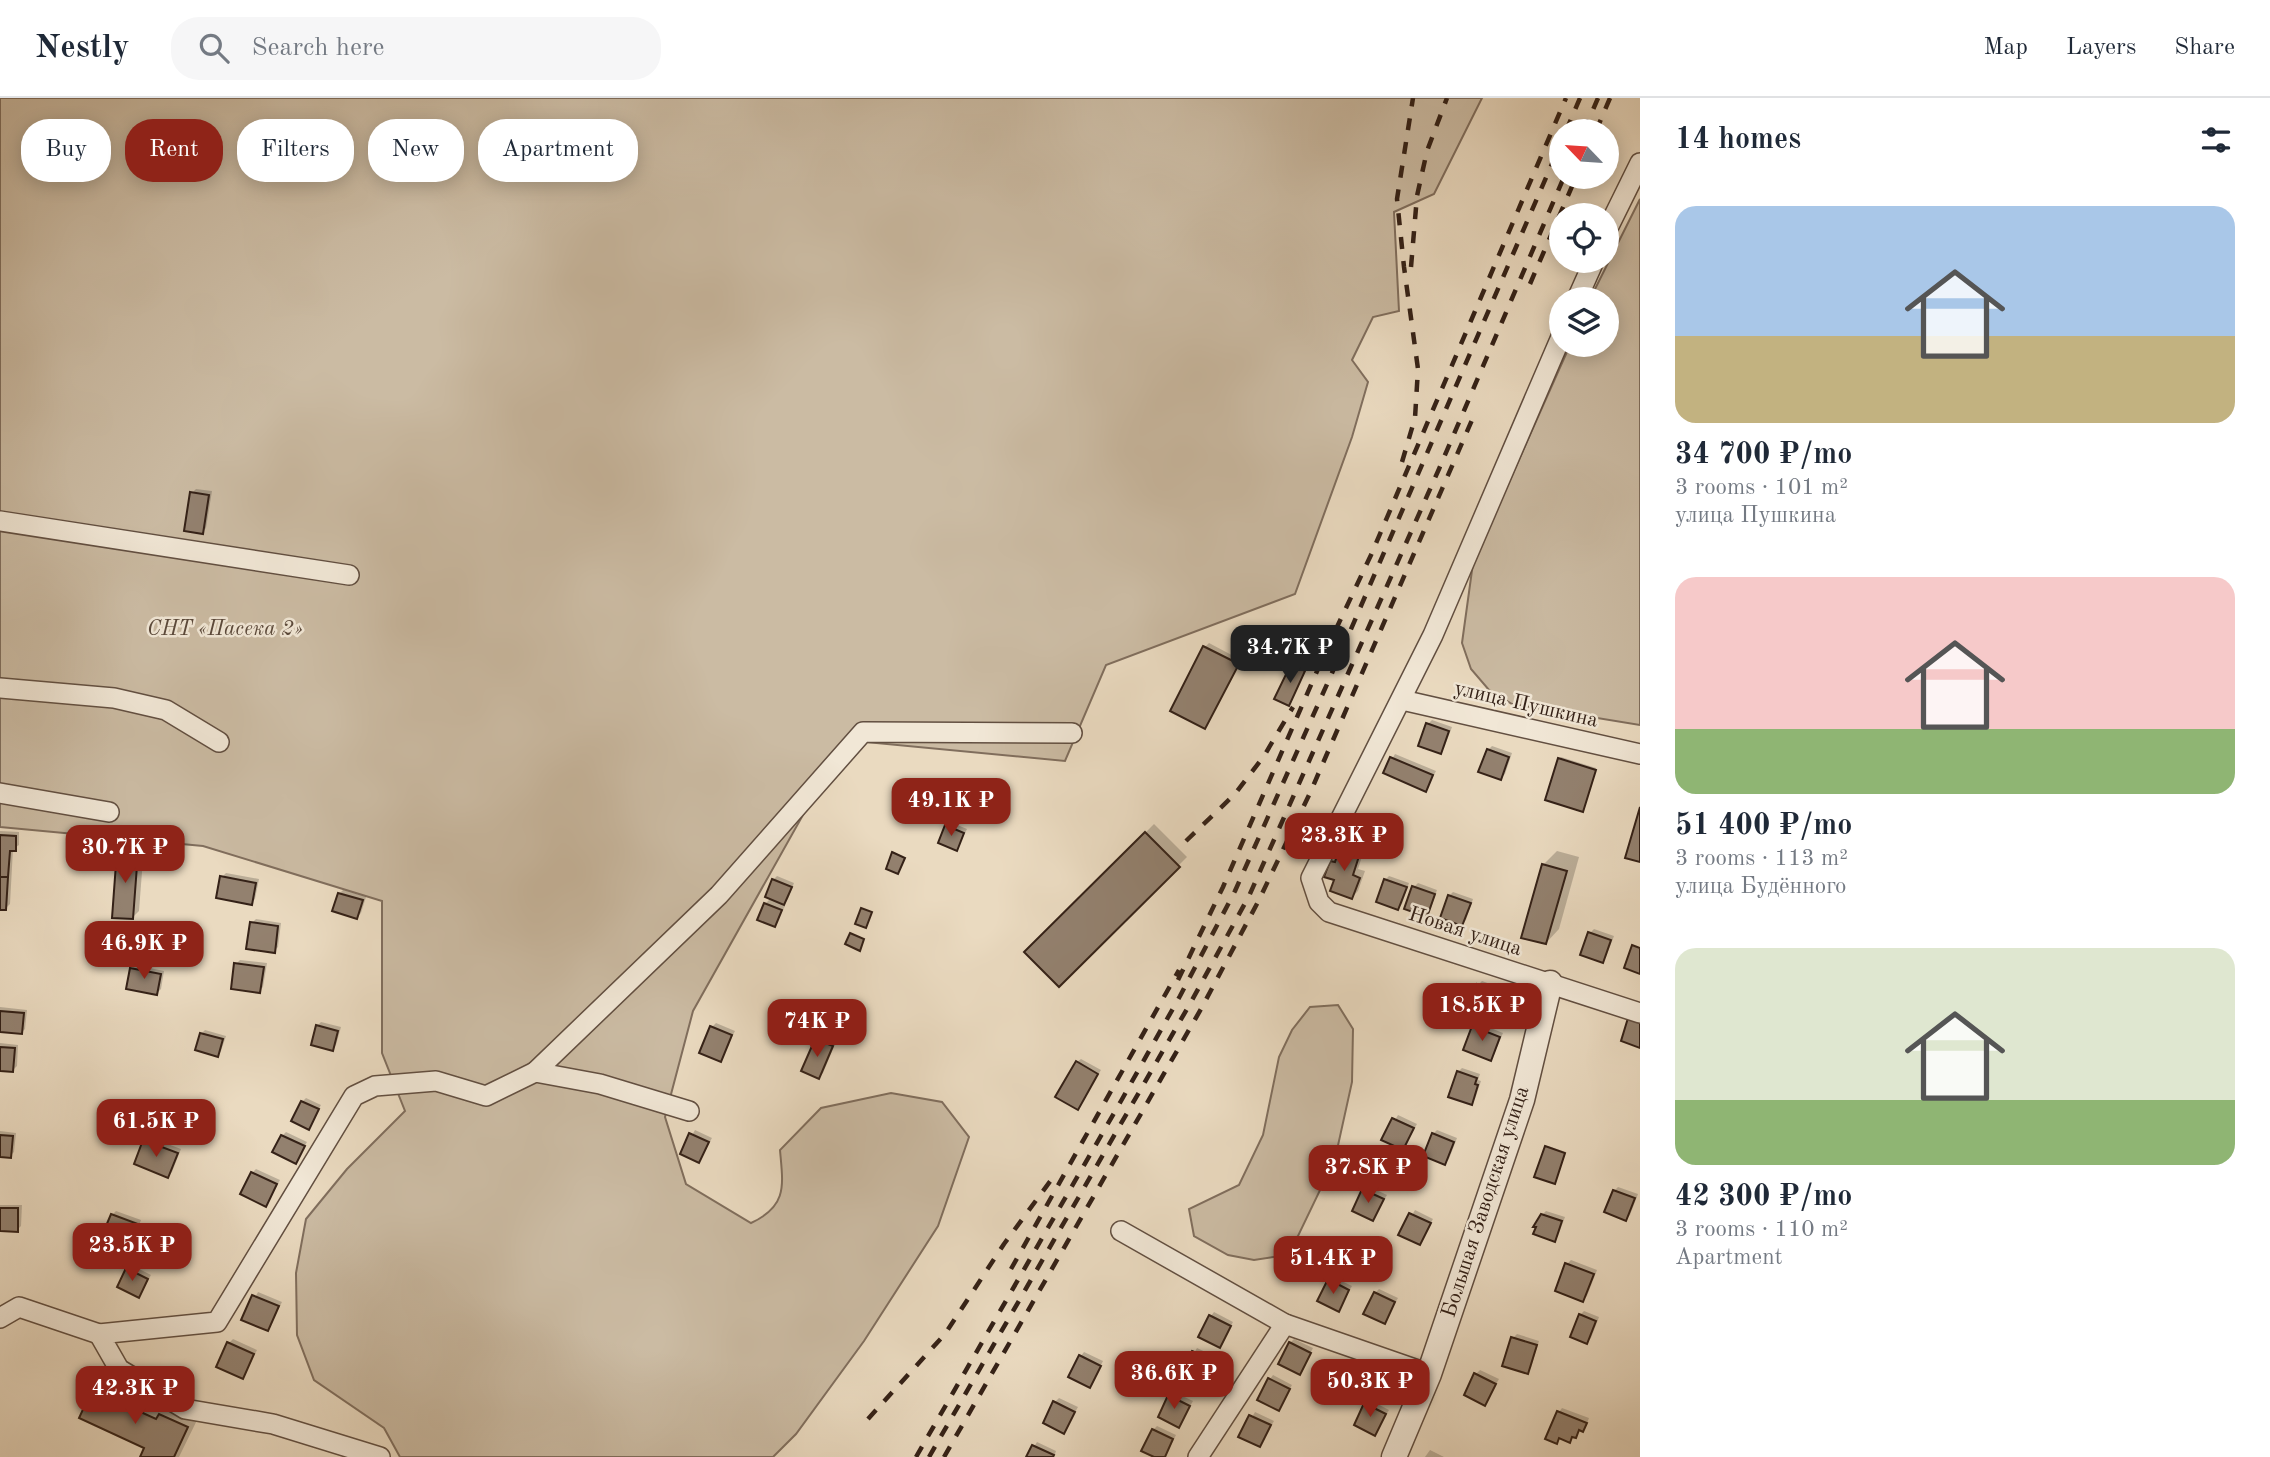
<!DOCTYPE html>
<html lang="en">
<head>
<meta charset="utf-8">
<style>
  :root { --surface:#fff; --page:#f6f6f7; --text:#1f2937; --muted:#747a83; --line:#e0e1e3; --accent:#8f2418 }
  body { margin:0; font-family:"Old Standard TT",serif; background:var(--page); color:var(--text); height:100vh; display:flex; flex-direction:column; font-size:26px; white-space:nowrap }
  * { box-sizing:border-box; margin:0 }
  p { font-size:23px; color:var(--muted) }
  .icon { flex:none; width:38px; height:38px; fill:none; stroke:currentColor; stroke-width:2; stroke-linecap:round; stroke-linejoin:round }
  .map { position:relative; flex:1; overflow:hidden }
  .sheet { display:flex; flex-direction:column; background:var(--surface); width:630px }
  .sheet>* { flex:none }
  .guide { position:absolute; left:21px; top:21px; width:665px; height:63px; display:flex; gap:14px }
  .needle { width:46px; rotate:295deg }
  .buttons { position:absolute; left:1549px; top:21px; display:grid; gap:14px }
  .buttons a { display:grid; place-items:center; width:70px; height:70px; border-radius:50%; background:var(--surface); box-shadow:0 4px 18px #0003; font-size:35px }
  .price { position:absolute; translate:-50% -60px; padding:0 16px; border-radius:14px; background:var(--accent); color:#fff; font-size:23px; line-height:46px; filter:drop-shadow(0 2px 4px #0008) }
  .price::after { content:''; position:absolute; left:50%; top:42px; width:21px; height:16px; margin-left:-10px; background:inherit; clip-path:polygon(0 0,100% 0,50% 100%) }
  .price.current { background:#222; color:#fff }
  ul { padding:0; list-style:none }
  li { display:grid; align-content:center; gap:14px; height:371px; padding:0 35px }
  li span { display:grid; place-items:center; height:217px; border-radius:21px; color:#555 }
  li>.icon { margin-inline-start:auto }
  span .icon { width:126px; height:126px; fill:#fffc; stroke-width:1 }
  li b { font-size:30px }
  h2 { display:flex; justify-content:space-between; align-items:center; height:84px; padding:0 35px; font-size:30px }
  .chip { padding:0 24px; border-radius:28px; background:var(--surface); box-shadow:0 4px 18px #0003; font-size:24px; line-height:63px }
  .chip.current { background:var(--accent); color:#fff }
  header { display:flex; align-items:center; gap:42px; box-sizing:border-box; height:98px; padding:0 35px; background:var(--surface); border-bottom:2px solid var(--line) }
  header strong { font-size:33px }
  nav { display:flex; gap:38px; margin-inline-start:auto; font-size:24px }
  .search { width:490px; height:63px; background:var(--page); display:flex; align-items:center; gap:18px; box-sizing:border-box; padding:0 24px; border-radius:28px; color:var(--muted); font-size:26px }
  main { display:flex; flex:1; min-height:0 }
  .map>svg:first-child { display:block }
  .green { fill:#cbbba3; stroke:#806e5d; stroke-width:2 }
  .shadow { fill:#0003 }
  .building { fill:#93816f; stroke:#342117; stroke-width:2 }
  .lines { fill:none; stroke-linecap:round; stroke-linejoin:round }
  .minor-casing { stroke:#624f41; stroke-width:22 }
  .tertiary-casing { stroke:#624f41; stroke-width:27 }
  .minor { stroke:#f1e7d6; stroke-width:19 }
  .tertiary { stroke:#f1e7d6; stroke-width:24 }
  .rail { stroke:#342117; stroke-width:4.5; stroke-dasharray:12 12; stroke-linecap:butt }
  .labels { text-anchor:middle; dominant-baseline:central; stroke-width:5; stroke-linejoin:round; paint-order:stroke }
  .park-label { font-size:21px; font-style:italic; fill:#5a483a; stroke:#f1e7d6 }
  .street-label { font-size:21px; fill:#342117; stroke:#f1e7d6 }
</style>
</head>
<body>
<header>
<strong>Nestly</strong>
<div class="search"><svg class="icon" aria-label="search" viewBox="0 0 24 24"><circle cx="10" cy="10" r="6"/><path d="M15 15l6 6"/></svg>Search here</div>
<nav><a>Map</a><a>Layers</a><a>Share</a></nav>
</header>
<main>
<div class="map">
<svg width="1640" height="1359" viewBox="0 0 1640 1359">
  <rect width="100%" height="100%" fill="#eadac0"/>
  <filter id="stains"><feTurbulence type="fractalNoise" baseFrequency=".00286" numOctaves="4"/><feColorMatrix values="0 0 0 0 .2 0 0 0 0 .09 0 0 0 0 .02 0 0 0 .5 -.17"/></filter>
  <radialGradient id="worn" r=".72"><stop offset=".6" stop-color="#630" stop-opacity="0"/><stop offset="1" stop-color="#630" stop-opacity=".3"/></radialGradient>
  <g class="green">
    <path d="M0,0H1482L1434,96L1394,114L1399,213L1373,219L1352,262L1368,284L1352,339L1295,496L1106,567L1065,663L845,642L693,913L665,1019L686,1086L751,1125C788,1108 783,1087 780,1052L821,1010L891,995L942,1004L969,1039L938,1128L864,1243L796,1336L773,1359H400L384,1330L314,1282L297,1237L296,1175L306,1121L347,1071L405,1013L382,955V803L203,748L0,729Z"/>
    <polygon points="1640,101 1640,627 1512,606 1489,592 1471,571 1462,545 1473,465 1570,247 1606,247 1606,201 1590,201"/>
    <polygon points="1338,907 1353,931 1352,984 1335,1061 1298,1138 1280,1158 1254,1162 1228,1157 1194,1138 1189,1111 1239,1087 1263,1037 1279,959 1292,932 1310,909"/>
  </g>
  <g class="shadow">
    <polygon points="196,391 212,393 206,430 202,434 192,395"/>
    <polygon points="1209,545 1241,562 1205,629 1205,549"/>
    <polygon points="1296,563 1308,569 1288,606 1292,567"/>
    <polygon points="1432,622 1452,629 1444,650 1440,654 1428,626"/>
    <polygon points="1492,648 1512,655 1505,676 1501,680 1488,652"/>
    <polygon points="1395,656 1436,673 1426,692 1385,674"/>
    <polygon points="1561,659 1596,670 1584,710 1559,661"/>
    <polygon points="950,724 967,731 957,751 947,728"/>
    <polygon points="1154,726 1187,759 1059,887 1027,854"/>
    <polygon points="0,733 19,734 19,747 13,751 10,806 6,810 0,810"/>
    <polygon points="1348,743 1365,749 1358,771 1365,773 1358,793 1352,799 1336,781 1331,764"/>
    <polygon points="125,746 144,748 139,813 132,820 119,753"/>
    <polygon points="1557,753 1579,759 1559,831 1546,845 1543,767"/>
    <polygon points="226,775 259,781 255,801 251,805 222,779"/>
    <polygon points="777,778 794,785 788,801 782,807 785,808 775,827 765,806 771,800 773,782"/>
    <polygon points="1389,778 1409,785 1402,806 1398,810 1385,782"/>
    <polygon points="1418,785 1437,792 1430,813 1426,817 1414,789"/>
    <polygon points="343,792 366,799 361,815 357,819 339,796"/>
    <polygon points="1453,794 1473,801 1466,822 1462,826 1449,798"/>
    <polygon points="256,821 281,825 278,849 274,853 252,825"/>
    <polygon points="1594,831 1614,838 1606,859 1602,863 1590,835"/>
    <polygon points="240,862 267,865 263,889 259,893 236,866"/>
    <polygon points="135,867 164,873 161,891 157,895 131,871"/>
    <polygon points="1482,883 1504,891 1495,918 1491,921 1478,887"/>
    <polygon points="0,909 27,912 25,931 21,935 0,932"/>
    <polygon points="321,924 341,929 336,947 332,951 317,928"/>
    <polygon points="716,925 735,933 720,962 712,929"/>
    <polygon points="1478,925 1503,935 1494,957 1490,961 1474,929"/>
    <polygon points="205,932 226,938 221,953 218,957 201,936"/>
    <polygon points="820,938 836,944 823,975 819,979 816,942"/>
    <polygon points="0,945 18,947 17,968 13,972 0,971"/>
    <polygon points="1081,961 1101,972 1078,1010 1077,964"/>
    <polygon points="1462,970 1480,976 1478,982 1481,983 1475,1001 1471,1005 1458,974"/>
    <polygon points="306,1000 321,1007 309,1029 302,1004"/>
    <polygon points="1398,1017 1417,1026 1403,1050 1384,1041"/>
    <polygon points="695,1032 712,1040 699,1063 682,1055"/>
    <polygon points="1437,1032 1457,1040 1449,1061 1445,1065 1433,1036"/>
    <polygon points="0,1033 16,1035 14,1054 10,1058 0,1057"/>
    <polygon points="286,1034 307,1044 296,1063 282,1038"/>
    <polygon points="149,1039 181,1051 172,1074 168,1078 136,1065 145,1043"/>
    <polygon points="1548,1048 1566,1054 1556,1083 1546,1049"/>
    <polygon points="256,1071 280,1082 266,1107 252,1075"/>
    <polygon points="1368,1088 1387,1097 1373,1121 1354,1112"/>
    <polygon points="1618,1089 1638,1096 1630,1117 1626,1121 1614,1093"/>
    <polygon points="0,1107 22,1107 21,1128 17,1132 0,1132"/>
    <polygon points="1415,1112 1433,1121 1420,1145 1401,1136"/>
    <polygon points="116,1113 141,1122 132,1145 128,1149 112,1117"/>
    <polygon points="1546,1113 1565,1119 1558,1138 1554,1142 1542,1117"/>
    <polygon points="1571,1162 1597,1172 1587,1198 1583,1202 1567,1166"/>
    <polygon points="131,1167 151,1177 139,1198 127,1171"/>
    <polygon points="1333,1179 1352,1188 1338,1212 1329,1182"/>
    <polygon points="1379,1191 1398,1200 1384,1224 1375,1195"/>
    <polygon points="258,1194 282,1204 268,1231 244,1221"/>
    <polygon points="1584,1213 1599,1219 1591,1240 1587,1244 1580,1217"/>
    <polygon points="1214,1214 1233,1224 1220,1248 1211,1218"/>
    <polygon points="1517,1236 1539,1243 1531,1270 1527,1274 1513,1240"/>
    <polygon points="233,1241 257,1252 243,1279 229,1245"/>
    <polygon points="1294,1241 1313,1250 1300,1275 1290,1245"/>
    <polygon points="1197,1250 1216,1259 1202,1283 1183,1274"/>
    <polygon points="1084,1254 1103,1263 1090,1288 1081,1258"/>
    <polygon points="1480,1272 1499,1281 1485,1306 1476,1276"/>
    <polygon points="1273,1277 1292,1287 1279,1311 1270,1281"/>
    <polygon points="107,1279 169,1308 200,1316 179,1359 142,1359 146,1349 81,1319 94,1293"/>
    <polygon points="1174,1294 1193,1303 1179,1328 1170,1298"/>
    <polygon points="1059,1300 1078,1309 1064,1334 1055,1304"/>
    <polygon points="1370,1302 1389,1312 1375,1336 1366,1306"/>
    <polygon points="1562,1310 1589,1320 1586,1328 1581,1331 1575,1338 1569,1343 1561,1339 1557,1344 1548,1340 1559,1314"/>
    <polygon points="1255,1314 1274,1323 1260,1347 1241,1338"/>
    <polygon points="1157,1328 1176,1337 1165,1359 1158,1359 1153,1332"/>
    <polygon points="1037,1344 1056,1353 1054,1359 1028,1359"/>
    <polygon points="1430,1352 1444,1359 1425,1359"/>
  </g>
  <g class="building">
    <polygon points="190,394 209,397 203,436 184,433"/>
    <polygon points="1203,548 1239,566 1205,631 1170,613"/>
    <polygon points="1291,566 1305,573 1289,608 1274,601"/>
    <polygon points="1426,625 1449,633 1441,656 1418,648"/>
    <polygon points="1487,651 1509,659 1501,682 1478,674"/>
    <polygon points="1390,659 1433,677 1426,694 1383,675"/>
    <polygon points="1558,660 1596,672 1583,714 1545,702"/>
    <polygon points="1640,709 1640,764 1625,760"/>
    <polygon points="945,727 964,735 957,753 938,745"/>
    <polygon points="1145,734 1180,769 1059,889 1024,854"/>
    <polygon points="0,737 16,738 16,753 10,753 8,779 0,779"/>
    <polygon points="1340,748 1360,755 1353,777 1360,780 1352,801 1330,793 1334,782 1324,779 1330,763 1335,764"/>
    <polygon points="117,752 138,754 133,821 112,820"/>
    <polygon points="892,754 905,760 898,776 886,771"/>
    <polygon points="1542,766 1567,773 1546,846 1521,840"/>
    <polygon points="220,778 256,785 252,807 216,800"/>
    <polygon points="0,779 8,779 6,812 0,812"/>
    <polygon points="772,781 792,789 784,807 765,799"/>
    <polygon points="1384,781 1407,789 1398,812 1376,804"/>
    <polygon points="1412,788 1435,796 1427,819 1404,811"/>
    <polygon points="338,795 363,802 357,821 332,813"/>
    <polygon points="1448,797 1471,805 1462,828 1440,820"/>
    <polygon points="764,805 782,812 775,829 757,822"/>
    <polygon points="861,810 872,814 866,830 855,826"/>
    <polygon points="250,824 278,828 275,855 246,851"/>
    <polygon points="1588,834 1611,842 1603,865 1580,857"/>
    <polygon points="850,835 864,841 860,853 845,846"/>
    <polygon points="1632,847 1640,850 1640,876 1624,870"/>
    <polygon points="234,865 264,869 260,895 231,891"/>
    <polygon points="130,870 161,876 157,897 126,891"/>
    <polygon points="1477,886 1502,895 1491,923 1466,914"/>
    <polygon points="0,913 24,915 22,936 0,934"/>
    <polygon points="1628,920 1640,924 1640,950 1621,943"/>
    <polygon points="316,927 338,933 333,953 311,947"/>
    <polygon points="710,928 732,937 721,964 699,955"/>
    <polygon points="1472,928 1500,939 1491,963 1463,952"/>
    <polygon points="200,935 223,941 218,959 195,952"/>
    <polygon points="815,941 833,948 819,981 801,973"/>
    <polygon points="0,949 15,950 13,974 0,973"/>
    <polygon points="1076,963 1098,976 1078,1012 1055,999"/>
    <polygon points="1457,973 1477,980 1475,986 1478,987 1472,1007 1448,999"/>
    <polygon points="301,1003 319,1011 309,1032 291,1023"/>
    <polygon points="1392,1020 1414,1030 1403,1052 1381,1042"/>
    <polygon points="689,1035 709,1044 699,1065 680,1056"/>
    <polygon points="1432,1035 1454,1044 1445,1067 1423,1058"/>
    <polygon points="0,1037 13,1038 11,1060 0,1059"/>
    <polygon points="281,1037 305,1048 296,1066 272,1054"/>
    <polygon points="143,1042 178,1055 168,1080 134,1066"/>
    <polygon points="1545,1048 1565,1055 1555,1086 1534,1079"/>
    <polygon points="251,1074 277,1086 266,1109 240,1096"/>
    <polygon points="1362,1091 1384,1101 1373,1123 1352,1113"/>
    <polygon points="1613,1092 1635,1100 1626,1123 1604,1114"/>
    <polygon points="0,1110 18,1110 18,1134 0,1133"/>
    <polygon points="1409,1115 1431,1125 1420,1147 1398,1137"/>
    <polygon points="111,1116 138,1126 129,1151 101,1140"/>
    <polygon points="1541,1116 1562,1123 1555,1144 1533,1136 1536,1129 1533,1129"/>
    <polygon points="1565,1165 1594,1176 1583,1204 1555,1193"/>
    <polygon points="126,1170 148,1181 139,1200 117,1189"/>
    <polygon points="1328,1181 1349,1192 1339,1214 1317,1203"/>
    <polygon points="1374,1194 1395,1204 1385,1226 1363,1216"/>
    <polygon points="252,1197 279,1208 268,1233 241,1222"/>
    <polygon points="1579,1216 1596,1223 1587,1246 1570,1239"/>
    <polygon points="1209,1217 1231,1228 1220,1250 1198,1239"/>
    <polygon points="1511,1239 1537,1247 1528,1276 1502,1268"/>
    <polygon points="227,1244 254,1256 243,1281 216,1269"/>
    <polygon points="1289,1244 1311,1255 1300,1277 1278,1266"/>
    <polygon points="1192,1253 1214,1263 1203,1285 1181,1275"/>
    <polygon points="1079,1257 1101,1268 1090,1290 1068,1279"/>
    <polygon points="1474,1275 1496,1286 1485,1308 1464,1297"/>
    <polygon points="1268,1280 1290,1291 1279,1313 1257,1302"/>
    <polygon points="92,1292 156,1321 159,1316 188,1329 174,1359 140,1359 144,1350 79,1320"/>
    <polygon points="1168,1297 1190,1308 1179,1330 1158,1319"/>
    <polygon points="1053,1303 1075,1314 1064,1336 1043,1325"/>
    <polygon points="1364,1305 1386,1316 1375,1338 1354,1327"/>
    <polygon points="1557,1313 1587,1325 1583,1334 1579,1332 1576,1340 1572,1339 1570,1345 1559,1340 1557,1346 1545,1341"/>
    <polygon points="1249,1317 1271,1327 1260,1349 1238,1339"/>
    <polygon points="1152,1331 1173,1341 1165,1359 1154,1359 1141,1353"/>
    <polygon points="1032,1347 1054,1357 1053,1359 1026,1359"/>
  </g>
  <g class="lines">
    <defs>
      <g id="minor">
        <polyline points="1606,134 1640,65"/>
        <polyline points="1577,201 1594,163"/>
        <polyline points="1561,239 1433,537 1311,780 1319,804 1329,814 1640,915"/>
        <polyline points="0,423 349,477"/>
        <polyline points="0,590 114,600 166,612 219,644"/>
        <polyline points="1402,602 1640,656"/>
        <polyline points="0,695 109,714"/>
        <polyline points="535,974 719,797 863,634 1072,635"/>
        <polyline points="1121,1133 1285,1226 1429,1276"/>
        <polyline points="0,1220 19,1209 99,1236"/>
        <polyline points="380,1359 273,1326 185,1311 119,1271 99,1236 217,1224 354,998 375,988 436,983 486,998 535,974 600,986 689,1013"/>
        <polyline points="1198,1359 1285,1226"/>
      </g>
      <polyline id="tertiary" points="1394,1359 1429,1276 1522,1002 1550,885"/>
    </defs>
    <use href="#minor" class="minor-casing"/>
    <use href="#tertiary" class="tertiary-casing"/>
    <use href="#minor" class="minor"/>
    <use href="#tertiary" class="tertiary"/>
    <g class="rail">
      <polyline points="1566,33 1580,0"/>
      <polyline points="1584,33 1598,0"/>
      <polyline points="1596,33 1610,0"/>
      <polyline points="1411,169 1417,98 1427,53 1447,0"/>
      <polyline points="1530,186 1576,79"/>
      <polyline points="1402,364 1415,320 1418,271 1404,169 1397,101 1413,0"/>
      <polyline points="1186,743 1235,696 1264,658 1293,609"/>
      <polyline points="1178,882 1223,789 1328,548 1371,457 1566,0"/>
      <polyline points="1011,1171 1179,872"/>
      <polyline points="868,1321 945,1236 1004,1146 1057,1074"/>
      <polyline points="916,1359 1121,1003 1180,898 1235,793 1332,575 1561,45"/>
      <polyline points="929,1359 1191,904 1249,798 1439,371 1564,79"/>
      <polyline points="944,1359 1201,911 1259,802 1310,695 1475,315"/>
    </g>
  </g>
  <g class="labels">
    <g class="park-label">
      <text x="225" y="531">СНТ «Пасека 2»</text>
    </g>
    <g class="street-label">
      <text transform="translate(1526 607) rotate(13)">улица Пушкина</text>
      <text transform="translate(1465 834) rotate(18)">Новая улица</text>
      <text transform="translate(1486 1104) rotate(-72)">Большая Заводская улица</text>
    </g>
  </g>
  <rect width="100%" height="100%" filter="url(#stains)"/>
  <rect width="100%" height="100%" fill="url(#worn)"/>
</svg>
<div class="buttons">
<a><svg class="needle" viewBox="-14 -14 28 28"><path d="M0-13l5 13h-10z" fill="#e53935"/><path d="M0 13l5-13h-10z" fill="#747a83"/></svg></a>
<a><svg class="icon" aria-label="locate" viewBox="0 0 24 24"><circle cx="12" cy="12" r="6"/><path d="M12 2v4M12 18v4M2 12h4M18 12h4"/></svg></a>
<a><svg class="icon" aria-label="layers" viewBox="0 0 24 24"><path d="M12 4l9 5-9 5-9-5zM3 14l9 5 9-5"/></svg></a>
</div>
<b class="price current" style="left:1290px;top:587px">34.7K ₽</b>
<b class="price" style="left:951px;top:740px">49.1K ₽</b>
<b class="price" style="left:1344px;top:775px">23.3K ₽</b>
<b class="price" style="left:125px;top:787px">30.7K ₽</b>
<b class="price" style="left:144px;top:883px">46.9K ₽</b>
<b class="price" style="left:1482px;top:945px">18.5K ₽</b>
<b class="price" style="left:817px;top:961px">74K ₽</b>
<b class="price" style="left:156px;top:1061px">61.5K ₽</b>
<b class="price" style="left:1368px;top:1107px">37.8K ₽</b>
<b class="price" style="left:132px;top:1185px">23.5K ₽</b>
<b class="price" style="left:1333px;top:1198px">51.4K ₽</b>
<b class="price" style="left:1174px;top:1313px">36.6K ₽</b>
<b class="price" style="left:1370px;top:1321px">50.3K ₽</b>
<b class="price" style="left:135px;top:1328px">42.3K ₽</b>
<div class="guide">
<a class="chip">Buy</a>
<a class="chip current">Rent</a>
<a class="chip">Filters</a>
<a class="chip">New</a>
<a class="chip">Apartment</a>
</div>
</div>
<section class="sheet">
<h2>14 homes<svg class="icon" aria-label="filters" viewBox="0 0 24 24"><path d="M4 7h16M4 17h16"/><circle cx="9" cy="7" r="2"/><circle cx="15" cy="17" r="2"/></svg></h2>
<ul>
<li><span style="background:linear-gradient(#a9c7e8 60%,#c2b280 0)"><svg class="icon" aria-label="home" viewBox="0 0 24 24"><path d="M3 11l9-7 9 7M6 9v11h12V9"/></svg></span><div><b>34 700 ₽/mo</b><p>3 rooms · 101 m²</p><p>улица Пушкина</p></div></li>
<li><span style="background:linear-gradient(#f6c9c9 70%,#8fb573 0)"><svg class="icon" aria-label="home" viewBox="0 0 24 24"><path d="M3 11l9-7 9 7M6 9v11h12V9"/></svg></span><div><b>51 400 ₽/mo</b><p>3 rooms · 113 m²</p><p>улица Будённого</p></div></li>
<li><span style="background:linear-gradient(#dfe7d0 70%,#8fb573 0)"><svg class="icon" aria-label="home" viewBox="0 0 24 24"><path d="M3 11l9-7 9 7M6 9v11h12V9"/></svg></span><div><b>42 300 ₽/mo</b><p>3 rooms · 110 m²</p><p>Apartment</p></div></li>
</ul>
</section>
</main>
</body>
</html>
